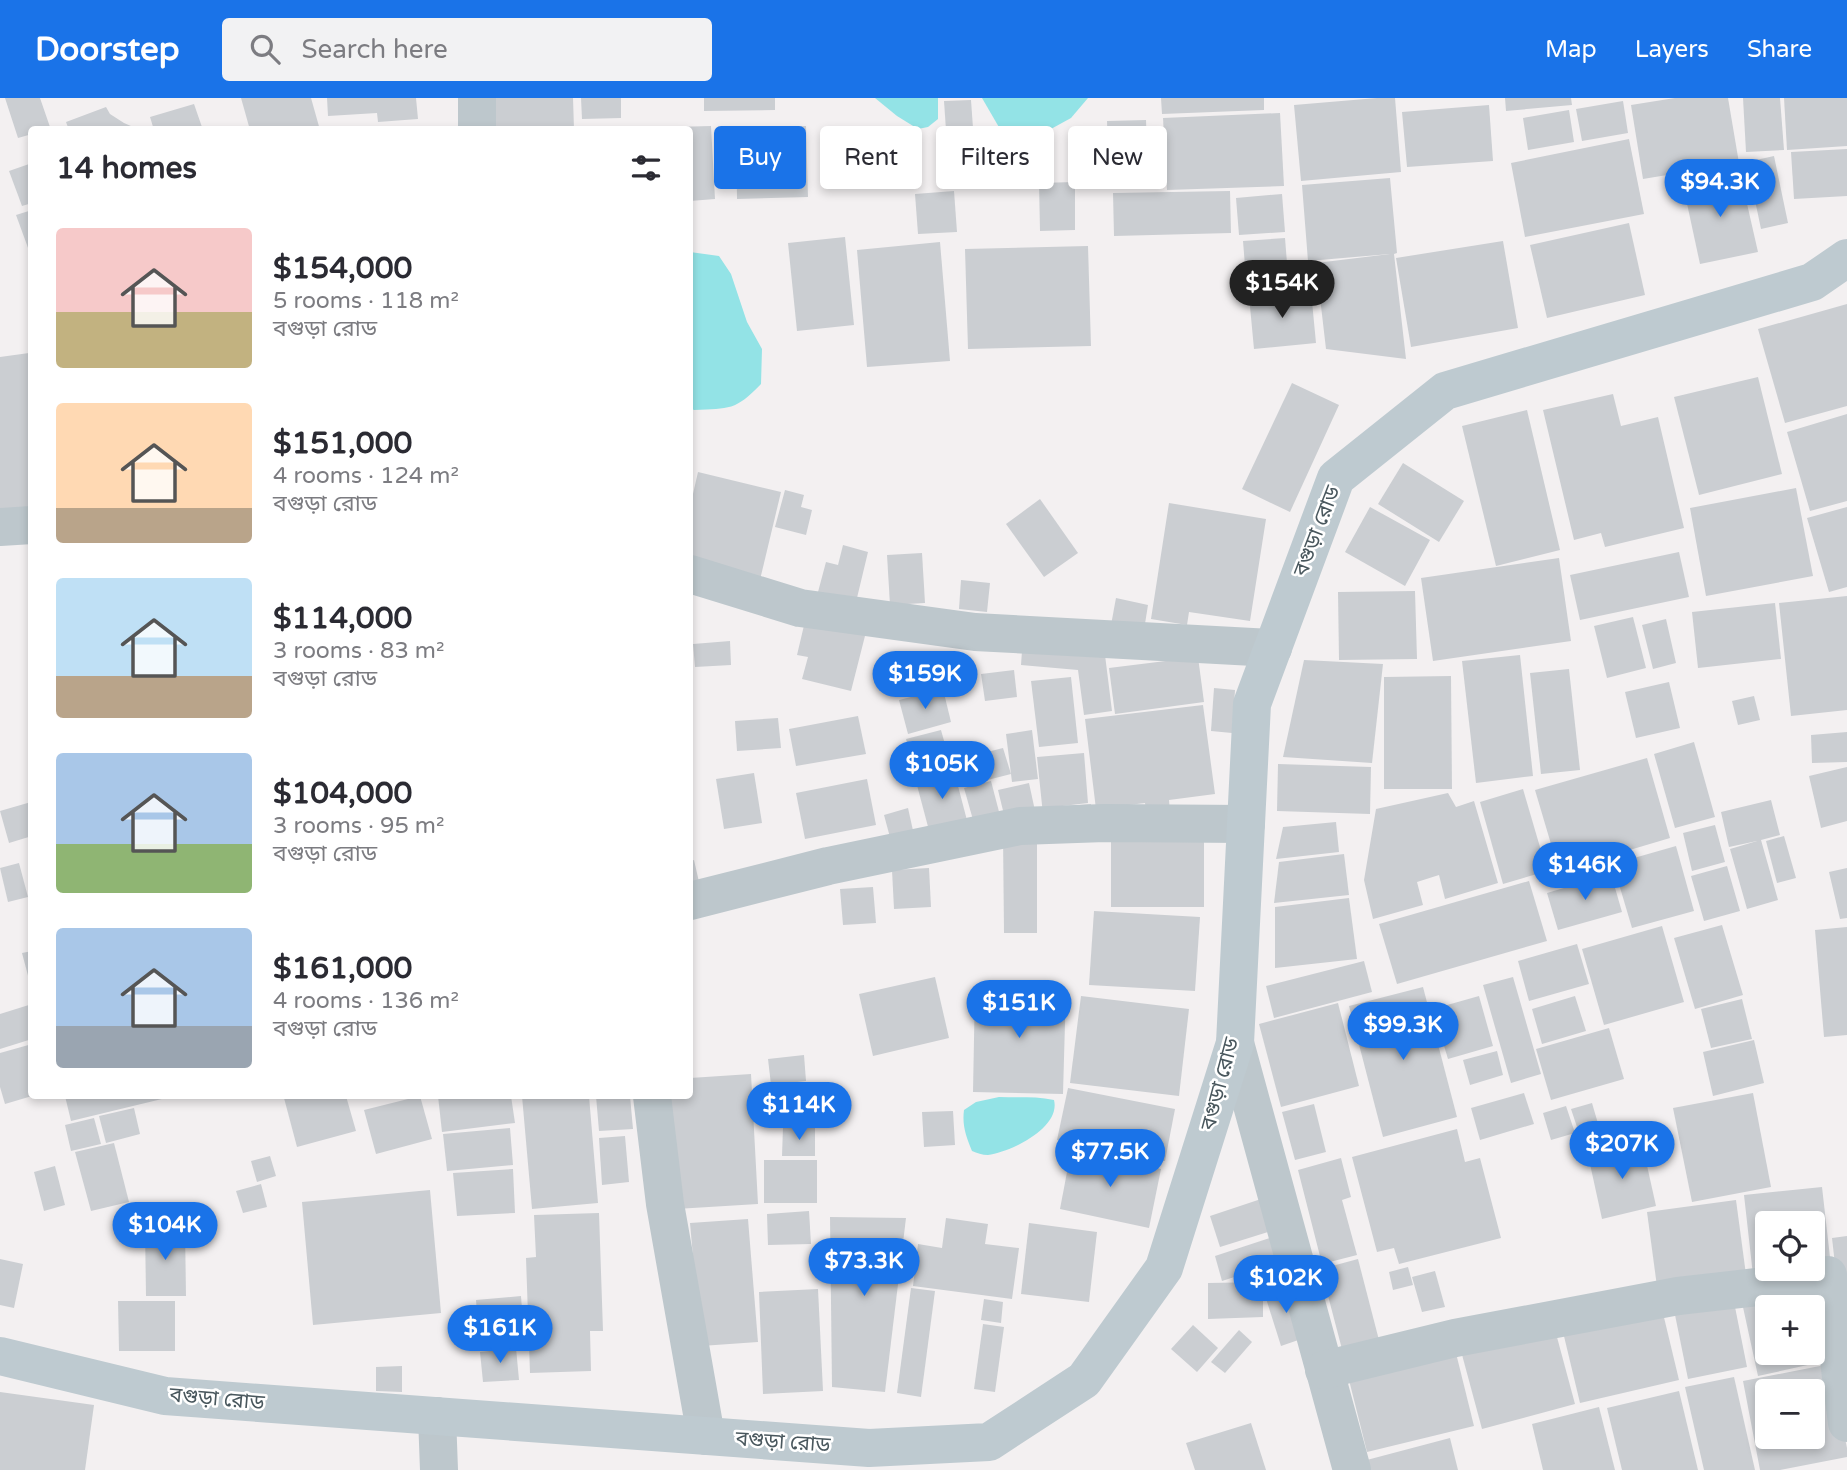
<!DOCTYPE html>
<html lang="en">
<head>
<meta charset="utf-8">
<style>
  :root { --surface:#fff; --page:#f2f2f3; --text:#2b2b33; --muted:#7c7c81; --accent:#1a73e8 }
  body { margin:0; font-family:"Varela Round","Noto Sans Bengali",sans-serif; background:var(--page); color:var(--text); height:100vh; display:flex; flex-direction:column; font-size:26px; white-space:nowrap }
  * { box-sizing:border-box; margin:0 }
  p { font-size:23px; color:var(--muted) }
  .icon { flex:none; width:38px; height:38px; fill:none; stroke:currentColor; stroke-width:2; stroke-linecap:round; stroke-linejoin:round }
  .map { position:relative; flex:1; overflow:hidden }
  .details { position:absolute; left:28px; top:28px; width:665px; height:973px; display:flex; flex-direction:column; background:var(--surface); border-radius:7px; box-shadow:0 4px 10px #0003 }
  .details>* { flex:none }
  .guide { position:absolute; left:714px; top:28px; width:665px; height:63px; display:flex; gap:14px }
  .controls { position:absolute; left:1755px; top:1113px; display:grid; gap:14px }
  .controls a { display:grid; place-items:center; width:70px; height:70px; border-radius:7px; background:var(--surface); box-shadow:0 4px 10px #0003; font-size:35px }
  .price { position:absolute; translate:-50% -60px; padding:0 16px; border-radius:24px; background:var(--accent); color:#fff; font-size:23px; line-height:46px; filter:drop-shadow(0 2px 4px #0008) }
  .price::after { content:''; position:absolute; left:50%; top:42px; width:21px; height:16px; margin-left:-10px; background:inherit; clip-path:polygon(0 0,100% 0,50% 100%) }
  .price.selected { background:#222; color:#fff }
  ul { padding:0; list-style:none }
  li { display:flex; align-items:center; gap:21px; height:175px; padding:0 28px }
  li span { display:grid; place-items:center; flex:none; width:196px; height:140px; border-radius:7px; color:#555 }
  li>.icon { margin-inline-start:auto }
  span .icon { width:84px; height:84px; fill:#fffc; stroke-width:1 }
  li b { font-size:30px }
  h2 { display:flex; justify-content:space-between; align-items:center; height:84px; padding:0 28px; font-size:30px }
  .chip { padding:0 24px; border-radius:7px; background:var(--surface); box-shadow:0 4px 10px #0003; font-size:24px; line-height:63px }
  .chip.selected { background:var(--accent); color:#fff }
  header { display:flex; align-items:center; gap:42px; box-sizing:border-box; height:98px; padding:0 35px; background:var(--accent); color:#fff }
  header strong { font-size:33px }
  nav { display:flex; gap:38px; margin-inline-start:auto; font-size:24px }
  .search { width:490px; height:63px; background:var(--page); display:flex; align-items:center; gap:18px; box-sizing:border-box; padding:0 24px; border-radius:7px; color:var(--muted); font-size:26px }
  .map>svg:first-child { display:block }
  .water { fill:#93e3e6 }
  .building { fill:#cbced2; fill-rule:evenodd }
  .lines { fill:none; stroke-linecap:round; stroke-linejoin:round }
  .minor { stroke:#bdc7cc; stroke-width:38 }
  .secondary { stroke:#becad0; stroke-width:38 }
  .labels { text-anchor:middle; dominant-baseline:central; stroke-width:5; stroke-linejoin:round; paint-order:stroke }
  .street-label { font-size:21px; fill:#49575d; stroke:#fff }
</style>
</head>
<body>
<header>
<strong>Doorstep</strong>
<div class="search"><svg class="icon" aria-label="search" viewBox="0 0 24 24"><circle cx="10" cy="10" r="6"/><path d="M15 15l6 6"/></svg>Search here</div>
<nav><a>Map</a><a>Layers</a><a>Share</a></nav>
</header>
<div class="map">
<svg width="1847" height="1372" viewBox="0 0 1847 1372">
  <rect width="100%" height="100%" fill="#f3f0f1"/>
  <g class="water">
    <polygon points="875,0 938,0 938,21 928,29 918,31 897,18"/>
    <polygon points="982,0 1088,0 1071,20 1040,37 1016,39 1000,31"/>
    <path d="M690,154L719,158L731,176L747,224L762,251L761,286C735,313 730,310 694,312L690,310Z"/>
    <path d="M999,999C1017,1000 1036,998 1054,1002C1061,1030 1011,1054 988,1057C982,1057 977,1055 972,1053C966,1038 962,1028 964,1012L976,1004Z"/>
  </g>
  <g class="building">
    <polygon points="5,0 40,0 50,29 43,32 32,32 32,36 18,40"/>
    <polygon points="241,0 311,0 320,32 250,32"/>
    <polygon points="327,0 416,0 418,21 378,24 377,15 328,18"/>
    <polygon points="487,0 573,0 574,32 489,32"/>
    <polygon points="581,0 621,0 621,20 582,21"/>
    <polygon points="704,0 775,0 775,12 704,13"/>
    <polygon points="1161,0 1264,0 1264,12 1162,16"/>
    <polygon points="1377,0 1395,0 1401,74 1301,83 1294,7"/>
    <polygon points="1505,0 1571,0 1572,7 1506,13"/>
    <polygon points="1675,0 1728,0 1739,65 1643,81 1631,7"/>
    <polygon points="1743,0 1780,0 1784,52 1746,54"/>
    <polygon points="1784,0 1847,0 1847,48 1787,52"/>
    <polygon points="971,2 973,30 946,32 944,3"/>
    <polygon points="1623,3 1628,35 1582,43 1576,11"/>
    <polygon points="194,6 203,32 154,32 150,19"/>
    <polygon points="1489,7 1493,63 1407,69 1402,14"/>
    <polygon points="106,9 110,16 124,25 140,32 69,32 66,24"/>
    <polygon points="1569,12 1574,44 1528,52 1523,20"/>
    <polygon points="1280,15 1284,88 1167,92 1163,20"/>
    <polygon points="1146,22 1148,83 1109,84 1107,23"/>
    <polygon points="711,28 715,101 690,103 690,32 673,32 673,29"/>
    <polygon points="806,28 808,99 737,101 736,30"/>
    <polygon points="1629,41 1644,116 1525,139 1511,65"/>
    <polygon points="1847,51 1847,98 1794,101 1791,54"/>
    <polygon points="1774,58 1788,125 1761,131 1747,64"/>
    <polygon points="32,65 32,105 22,108 9,73"/>
    <polygon points="1740,75 1758,154 1700,166 1683,87"/>
    <polygon points="1390,80 1397,155 1394,156 1406,261 1326,251 1316,165 1390,156 1308,163 1302,87"/>
    <polygon points="1075,84 1075,132 1040,133 1039,85"/>
    <polygon points="954,93 957,134 918,136 915,96"/>
    <polygon points="1230,93 1231,135 1114,138 1113,95"/>
    <polygon points="1282,96 1285,134 1239,137 1236,100"/>
    <polygon points="32,112 32,158 31,158 16,117"/>
    <polygon points="1629,125 1645,197 1547,220 1530,147"/>
    <polygon points="845,139 854,227 797,233 788,145"/>
    <polygon points="1285,140 1289,190 1247,193 1243,143"/>
    <polygon points="1503,143 1518,230 1411,249 1396,160"/>
    <polygon points="940,144 950,263 867,269 857,152"/>
    <polygon points="1088,148 1091,248 968,251 965,151"/>
    <polygon points="1311,193 1316,245 1254,251 1249,198"/>
    <polygon points="1847,206 1847,308 1785,325 1758,231"/>
    <polygon points="29,255 32,271 32,415 0,420 0,259"/>
    <polygon points="1758,279 1782,376 1699,397 1674,299"/>
    <polygon points="1292,285 1339,307 1290,414 1242,391"/>
    <polygon points="1613,296 1621,328 1658,319 1684,430 1605,449 1601,435 1574,442 1543,312"/>
    <polygon points="1527,312 1560,452 1496,468 1462,328"/>
    <polygon points="1847,316 1847,403 1810,413 1787,334"/>
    <polygon points="1403,365 1464,403 1439,444 1378,406"/>
    <polygon points="698,374 781,394 759,486 690,469 690,409"/>
    <polygon points="1796,390 1813,478 1706,498 1690,410"/>
    <polygon points="785,392 804,397 801,409 812,412 806,437 775,429"/>
    <polygon points="1040,401 1078,455 1044,479 1006,426"/>
    <polygon points="1169,405 1266,421 1250,523 1189,514 1187,527 1151,521"/>
    <polygon points="1370,409 1430,442 1405,488 1345,454"/>
    <polygon points="1847,409 1847,489 1829,494 1807,420"/>
    <polygon points="843,447 868,454 856,504 818,494 826,464 838,467"/>
    <polygon points="1679,454 1689,499 1580,522 1570,477"/>
    <polygon points="922,455 925,505 890,507 887,457"/>
    <polygon points="1559,460 1571,543 1433,563 1421,480"/>
    <polygon points="961,482 990,485 987,514 959,511"/>
    <polygon points="1415,493 1417,561 1339,562 1338,494"/>
    <polygon points="1847,498 1847,612 1791,618 1779,505"/>
    <polygon points="1116,500 1148,507 1144,532 1111,527"/>
    <polygon points="1775,505 1781,561 1698,570 1692,514"/>
    <polygon points="806,519 866,534 851,593 802,581 808,559 797,557"/>
    <polygon points="1633,519 1646,570 1607,580 1594,528"/>
    <polygon points="1666,521 1676,565 1653,571 1642,527"/>
    <polygon points="1023,539 1104,549 1112,613 1084,617 1078,572 1021,567"/>
    <polygon points="730,543 731,567 695,569 693,546"/>
    <polygon points="1520,557 1533,678 1476,685 1462,563"/>
    <polygon points="1198,559 1204,604 1115,616 1109,570"/>
    <polygon points="1304,562 1383,566 1372,665 1283,659"/>
    <polygon points="1569,571 1580,672 1541,676 1530,575"/>
    <polygon points="1014,572 1017,599 985,603 981,576"/>
    <polygon points="1451,578 1452,691 1384,691 1384,579"/>
    <polygon points="1071,579 1078,645 1039,649 1031,583"/>
    <polygon points="1669,584 1680,630 1636,640 1625,594"/>
    <polygon points="1214,590 1235,592 1232,635 1211,633"/>
    <polygon points="943,591 951,624 908,636 899,602"/>
    <polygon points="1754,598 1760,622 1738,627 1732,603"/>
    <polygon points="1203,607 1215,696 1169,702 1170,715 1147,717 1145,705 1096,711 1085,621"/>
    <polygon points="858,618 866,656 796,668 789,631"/>
    <polygon points="778,620 781,650 737,653 735,623"/>
    <polygon points="941,632 948,657 913,666 906,641"/>
    <polygon points="1032,632 1038,681 1012,684 1006,636"/>
    <polygon points="1847,634 1847,664 1812,665 1811,637"/>
    <polygon points="1694,644 1715,719 1675,730 1654,656"/>
    <polygon points="1003,650 1011,676 968,687 960,661"/>
    <polygon points="1084,655 1088,705 1054,709 1091,706 1093,722 1044,726 1037,659"/>
    <polygon points="1647,660 1670,740 1559,773 1535,692"/>
    <polygon points="952,665 969,730 931,740 914,676"/>
    <polygon points="1278,666 1371,669 1370,716 1277,713"/>
    <polygon points="1847,669 1847,723 1821,730 1809,678"/>
    <polygon points="754,675 762,725 724,731 716,681"/>
    <polygon points="867,681 876,727 805,741 796,695"/>
    <polygon points="991,683 1003,729 977,736 964,690"/>
    <polygon points="1029,685 1037,722 1007,729 998,692"/>
    <polygon points="1523,691 1547,773 1503,786 1480,704"/>
    <polygon points="1448,695 1456,709 1474,703 1498,785 1445,801 1439,777 1417,784 1423,807 1373,821 1364,782 1376,711"/>
    <polygon points="1771,702 1780,737 1761,742 1778,802 1747,811 1730,751 1757,743 1729,749 1721,714"/>
    <polygon points="31,704 32,738 9,745 0,713"/>
    <polygon points="908,710 914,737 891,743 884,717"/>
    <polygon points="1336,724 1339,754 1276,761 1283,729"/>
    <polygon points="1715,727 1725,764 1692,773 1683,735"/>
    <rect x="1111" y="732" width="93" height="77"/>
    <polygon points="1003,737 1037,737 1037,835 1004,835"/>
    <polygon points="1784,738 1796,780 1777,785 1766,743"/>
    <polygon points="1676,748 1694,813 1632,830 1613,766"/>
    <polygon points="1344,756 1349,797 1274,805 1279,764"/>
    <polygon points="694,762 702,797 690,800 690,763"/>
    <polygon points="19,765 28,799 8,804 0,770"/>
    <polygon points="1727,768 1740,813 1704,823 1691,778"/>
    <polygon points="929,770 931,809 894,811 892,772"/>
    <polygon points="1847,770 1847,820 1840,821 1829,774"/>
    <polygon points="1611,776 1622,814 1558,832 1547,795"/>
    <polygon points="1529,783 1547,843 1397,886 1379,826"/>
    <polygon points="873,789 876,825 843,827 840,791"/>
    <polygon points="1349,800 1357,861 1275,870 1275,809"/>
    <polygon points="1094,813 1200,819 1195,893 1089,887"/>
    <polygon points="1722,827 1743,897 1695,911 1674,840"/>
    <polygon points="1662,828 1684,904 1604,927 1582,851"/>
    <polygon points="1847,829 1847,937 1824,939 1815,832"/>
    <polygon points="1577,846 1589,886 1529,903 1518,863"/>
    <polygon points="32,853 32,888 31,889 22,855"/>
    <polygon points="1364,863 1372,894 1274,920 1266,888"/>
    <polygon points="935,879 949,940 873,958 859,896"/>
    <polygon points="1513,879 1541,976 1511,985 1483,887"/>
    <polygon points="975,888 1066,890 1063,996 973,994"/>
    <polygon points="1423,889 1457,1019 1383,1039 1349,908"/>
    <polygon points="1081,898 1189,911 1179,998 1070,985"/>
    <polygon points="1479,898 1493,948 1448,961 1433,911"/>
    <polygon points="1575,898 1586,933 1542,946 1532,911"/>
    <polygon points="1742,901 1752,941 1711,950 1701,911"/>
    <polygon points="1338,905 1359,988 1281,1009 1259,926"/>
    <polygon points="32,906 32,941 0,951 0,916"/>
    <polygon points="1609,930 1624,981 1551,1002 1536,951"/>
    <polygon points="1754,942 1764,985 1713,998 1703,954"/>
    <polygon points="32,946 32,998 5,1006 0,989 0,955"/>
    <polygon points="1497,953 1503,977 1470,987 1463,962"/>
    <polygon points="804,957 806,983 771,987 768,961"/>
    <polygon points="751,976 758,1106 676,1111 670,998 690,998 690,980"/>
    <polygon points="1068,990 1175,1011 1165,1063 1057,1042"/>
    <polygon points="1524,995 1534,1026 1480,1042 1471,1010"/>
    <polygon points="1753,995 1771,1089 1692,1104 1673,1010"/>
    <polygon points="65,998 165,998 166,1000 71,1023"/>
    <polygon points="293,998 346,998 356,1033 297,1049 284,1000"/>
    <polygon points="420,998 432,1041 376,1056 364,1012"/>
    <polygon points="438,998 511,998 515,1025 442,1034"/>
    <polygon points="522,998 589,998 598,1105 532,1111"/>
    <polygon points="596,998 630,998 633,1031 599,1033"/>
    <polygon points="1592,1005 1599,1029 1579,1035 1571,1011"/>
    <polygon points="1314,1006 1326,1054 1295,1062 1282,1014"/>
    <polygon points="1566,1008 1575,1035 1551,1042 1543,1015"/>
    <polygon points="134,1010 140,1036 106,1045 99,1018"/>
    <polygon points="953,1013 955,1047 924,1049 922,1014"/>
    <polygon points="94,1020 101,1046 71,1053 65,1027"/>
    <polygon points="783,1029 815,1029 815,1058 782,1058"/>
    <polygon points="510,1030 513,1067 447,1073 443,1036"/>
    <polygon points="1457,1031 1465,1064 1480,1060 1501,1140 1399,1166 1394,1150 1377,1154 1352,1059"/>
    <polygon points="625,1038 629,1084 602,1087 599,1040"/>
    <polygon points="114,1045 129,1104 91,1113 75,1054"/>
    <polygon points="1642,1045 1656,1108 1602,1121 1588,1057"/>
    <polygon points="1071,1053 1161,1071 1149,1130 1060,1111"/>
    <polygon points="270,1058 276,1078 257,1084 251,1063"/>
    <polygon points="1341,1060 1351,1099 1342,1102 1357,1157 1322,1166 1298,1072"/>
    <rect x="764" y="1062" width="53" height="43"/>
    <polygon points="55,1068 65,1107 44,1113 34,1074"/>
    <polygon points="513,1071 515,1115 457,1118 453,1075"/>
    <polygon points="261,1086 267,1109 243,1115 236,1093"/>
    <polygon points="1822,1089 1831,1168 1813,1170 1813,1125 1768,1125 1768,1171 1753,1177 1744,1097"/>
    <polygon points="430,1092 441,1215 313,1227 302,1104"/>
    <polygon points="1264,1100 1274,1132 1220,1149 1210,1118"/>
    <polygon points="1736,1102 1747,1184 1658,1196 1647,1114"/>
    <polygon points="809,1113 811,1146 768,1147 767,1116"/>
    <polygon points="599,1115 603,1233 590,1233 591,1273 530,1275 526,1160 536,1159 534,1117"/>
    <polygon points="830,1119 906,1120 885,1294 832,1289"/>
    <polygon points="946,1120 988,1126 985,1146 1019,1150 1012,1201 913,1188 918,1146 942,1150"/>
    <polygon points="748,1121 758,1244 701,1248 690,1125"/>
    <polygon points="1029,1125 1097,1134 1089,1204 1021,1196"/>
    <polygon points="145,1130 185,1130 186,1198 146,1198"/>
    <polygon points="1847,1138 1847,1237 1843,1238 1832,1140"/>
    <polygon points="1273,1139 1281,1164 1222,1183 1215,1158"/>
    <polygon points="0,1161 23,1166 14,1210 0,1207"/>
    <polygon points="1358,1161 1380,1246 1343,1255 1321,1171"/>
    <polygon points="1408,1169 1413,1187 1393,1192 1389,1174"/>
    <polygon points="1435,1173 1445,1209 1422,1214 1412,1179"/>
    <polygon points="1263,1184 1263,1219 1208,1221 1208,1185"/>
    <path d="M1819,1184L1835,1261L1758,1278L1741,1200ZM1768,1209H1813V1255H1768Z"/>
    <polygon points="1290,1185 1307,1239 1281,1248 1264,1194"/>
    <polygon points="911,1190 935,1193 921,1299 897,1295"/>
    <polygon points="818,1191 823,1293 763,1296 759,1194"/>
    <polygon points="1732,1194 1747,1269 1688,1281 1673,1207"/>
    <polygon points="521,1198 524,1238 479,1242 476,1202"/>
    <polygon points="984,1201 1003,1204 1001,1225 981,1222"/>
    <polygon points="118,1203 175,1203 175,1253 119,1253"/>
    <polygon points="1662,1211 1679,1282 1580,1305 1563,1234"/>
    <polygon points="983,1226 1004,1229 995,1294 974,1291"/>
    <polygon points="1193,1227 1218,1250 1197,1274 1171,1251"/>
    <polygon points="1554,1228 1575,1306 1482,1331 1461,1253"/>
    <polygon points="1239,1232 1252,1244 1225,1275 1211,1264"/>
    <polygon points="1454,1247 1474,1328 1367,1354 1347,1274"/>
    <polygon points="516,1250 519,1282 483,1284 480,1254"/>
    <path d="M1830,1266L1847,1350V1359L1780,1372H1760L1743,1283ZM1768,1293H1813V1339H1768Z"/>
    <polygon points="402,1268 402,1294 376,1293 376,1269"/>
    <polygon points="1734,1279 1755,1372 1704,1372 1685,1289"/>
    <polygon points="1679,1293 1698,1372 1622,1372 1607,1310"/>
    <polygon points="0,1294 94,1307 85,1372 0,1372"/>
    <polygon points="1599,1309 1615,1372 1543,1372 1532,1326"/>
    <polygon points="1251,1325 1266,1372 1195,1372 1186,1345"/>
    <polygon points="1450,1340 1458,1372 1365,1372 1363,1363"/>
  </g>
  <g class="lines">
    <g class="minor">
      <polyline points="477,0 477,32"/>
      <polyline points="0,429 32,427"/>
      <polyline points="690,476 800,510 975,534 1273,550"/>
      <polyline points="690,803 828,768 1020,728 1105,725 1246,726"/>
      <polyline points="1235,945 1352,1372"/>
      <polyline points="652,998 665,1106 706,1338"/>
      <polyline points="1324,1272 1455,1240 1678,1198 1757,1189 1828,1177 1847,1325"/>
      <polyline points="437,1318 439,1372"/>
    </g>
    <polyline class="secondary" points="0,1258 165,1298 869,1350 989,1344 1084,1282 1164,1170 1235,945 1252,606 1336,380 1445,293 1812,184 1847,160"/>
  </g>
  <g class="labels">
    <g class="street-label">
      <text transform="translate(1317 433) rotate(-69)">বগুড়া রোড</text>
      <text transform="translate(1220 986) rotate(-75)">বগুড়া রোড</text>
      <text transform="translate(217 1301) rotate(5)">বগুড়া রোড</text>
      <text transform="translate(783 1344) rotate(4)">বগুড়া রোড</text>
    </g>
  </g>
</svg>
<div class="controls">
<a><svg class="icon" aria-label="locate" viewBox="0 0 24 24"><circle cx="12" cy="12" r="6"/><path d="M12 2v4M12 18v4M2 12h4M18 12h4"/></svg></a>
<a>+</a>
<a>−</a>
</div>
<b class="price" style="left:1720px;top:121px">$94.3K</b>
<b class="price selected" style="left:1282px;top:222px">$154K</b>
<b class="price" style="left:925px;top:613px">$159K</b>
<b class="price" style="left:942px;top:703px">$105K</b>
<b class="price" style="left:1585px;top:804px">$146K</b>
<b class="price" style="left:1019px;top:942px">$151K</b>
<b class="price" style="left:1403px;top:964px">$99.3K</b>
<b class="price" style="left:799px;top:1044px">$114K</b>
<b class="price" style="left:1622px;top:1083px">$207K</b>
<b class="price" style="left:1110px;top:1091px">$77.5K</b>
<b class="price" style="left:165px;top:1164px">$104K</b>
<b class="price" style="left:864px;top:1200px">$73.3K</b>
<b class="price" style="left:1286px;top:1217px">$102K</b>
<b class="price" style="left:500px;top:1267px">$161K</b>
<div class="guide">
<a class="chip selected">Buy</a>
<a class="chip">Rent</a>
<a class="chip">Filters</a>
<a class="chip">New</a>
</div>
<section class="details">
<h2>14 homes<svg class="icon" aria-label="filters" viewBox="0 0 24 24"><path d="M4 7h16M4 17h16"/><circle cx="9" cy="7" r="2"/><circle cx="15" cy="17" r="2"/></svg></h2>
<ul>
<li><span style="background:linear-gradient(#f6c9c9 60%,#c2b280 0)"><svg class="icon" aria-label="home" viewBox="0 0 24 24"><path d="M3 11l9-7 9 7M6 9v11h12V9"/></svg></span><div><b>$154,000</b><p>5 rooms · 118 m²</p><p>বগুড়া রোড</p></div></li>
<li><span style="background:linear-gradient(#ffd9b3 75%,#b9a48a 0)"><svg class="icon" aria-label="home" viewBox="0 0 24 24"><path d="M3 11l9-7 9 7M6 9v11h12V9"/></svg></span><div><b>$151,000</b><p>4 rooms · 124 m²</p><p>বগুড়া রোড</p></div></li>
<li><span style="background:linear-gradient(#bfe0f5 70%,#b9a48a 0)"><svg class="icon" aria-label="home" viewBox="0 0 24 24"><path d="M3 11l9-7 9 7M6 9v11h12V9"/></svg></span><div><b>$114,000</b><p>3 rooms · 83 m²</p><p>বগুড়া রোড</p></div></li>
<li><span style="background:linear-gradient(#a9c7e8 65%,#8fb573 0)"><svg class="icon" aria-label="home" viewBox="0 0 24 24"><path d="M3 11l9-7 9 7M6 9v11h12V9"/></svg></span><div><b>$104,000</b><p>3 rooms · 95 m²</p><p>বগুড়া রোড</p></div></li>
<li><span style="background:linear-gradient(#a9c7e8 70%,#9aa5b1 0)"><svg class="icon" aria-label="home" viewBox="0 0 24 24"><path d="M3 11l9-7 9 7M6 9v11h12V9"/></svg></span><div><b>$161,000</b><p>4 rooms · 136 m²</p><p>বগুড়া রোড</p></div></li>
</ul>
</section>
</div>
</body>
</html>
